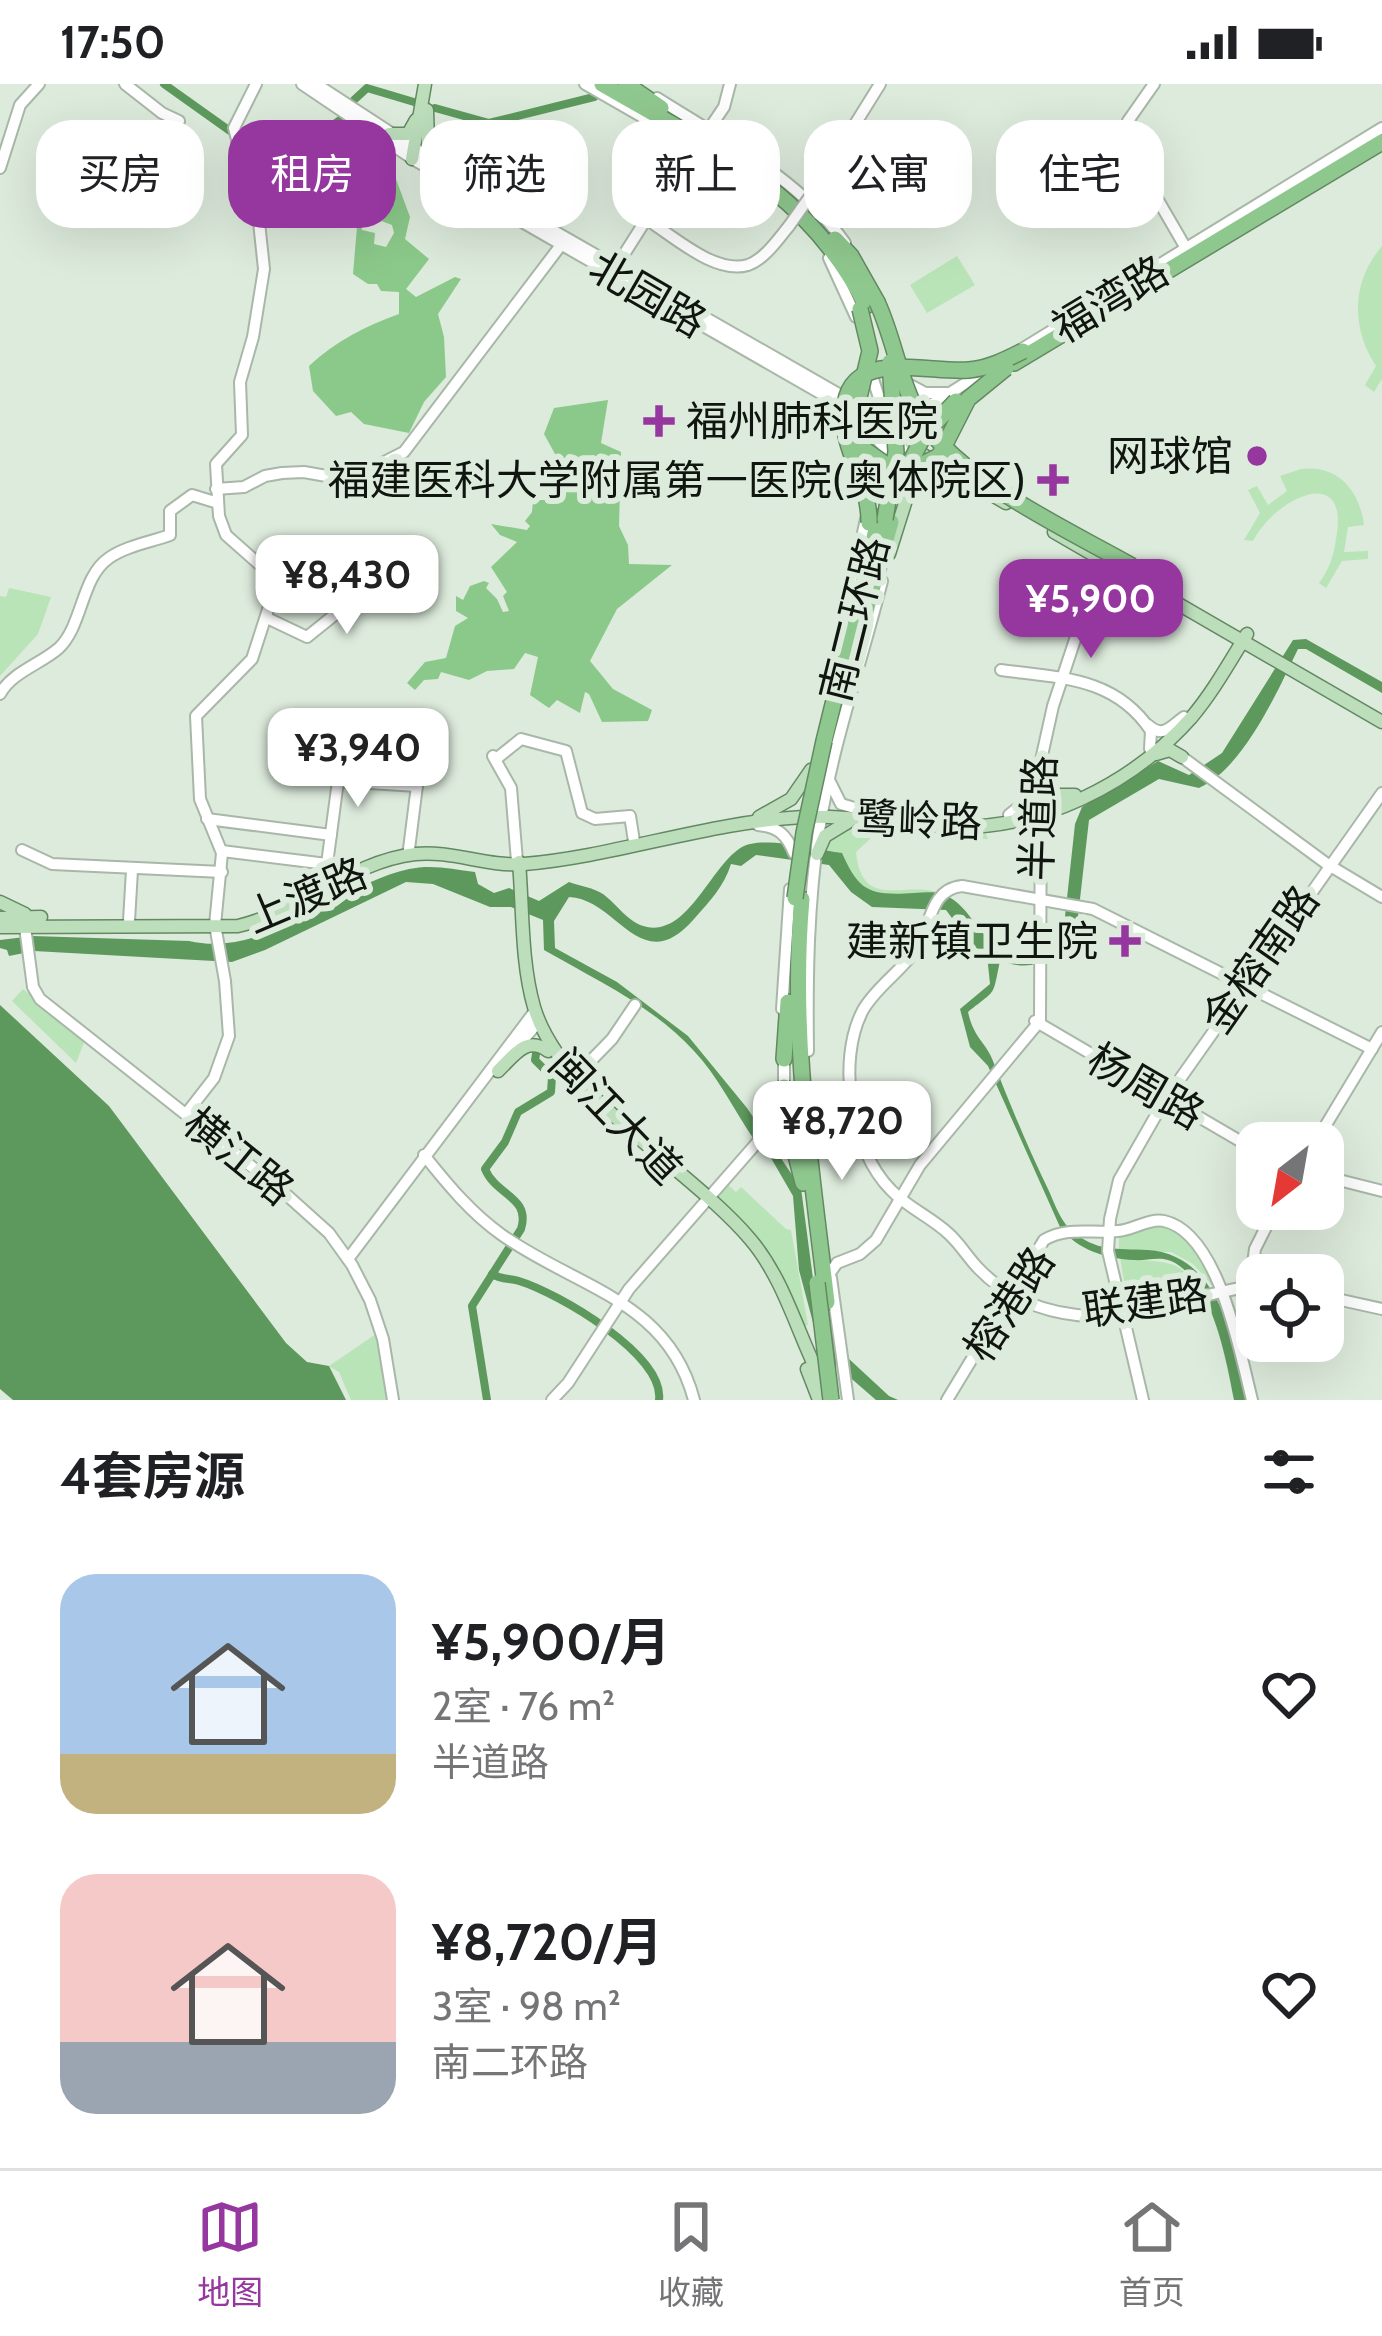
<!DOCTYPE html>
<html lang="zh">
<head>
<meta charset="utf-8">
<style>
  :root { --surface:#fff; --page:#f2f2f2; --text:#202124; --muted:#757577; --line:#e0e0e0; --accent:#96369f }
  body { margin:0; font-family:Cabin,"Noto Sans SC",sans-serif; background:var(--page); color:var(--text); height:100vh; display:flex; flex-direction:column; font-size:45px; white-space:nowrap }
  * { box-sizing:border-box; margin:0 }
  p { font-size:39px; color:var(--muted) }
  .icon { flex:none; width:66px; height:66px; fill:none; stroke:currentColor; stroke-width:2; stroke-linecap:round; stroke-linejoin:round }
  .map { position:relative; height:1316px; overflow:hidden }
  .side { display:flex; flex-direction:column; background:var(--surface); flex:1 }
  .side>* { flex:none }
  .banner { position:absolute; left:36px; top:36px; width:1311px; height:108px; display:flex; gap:24px }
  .needle { width:78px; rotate:211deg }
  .buttons { position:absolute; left:1236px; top:1038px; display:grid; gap:24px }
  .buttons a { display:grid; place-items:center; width:108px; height:108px; border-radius:24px; background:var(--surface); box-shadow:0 12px 48px #0002; font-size:60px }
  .price { position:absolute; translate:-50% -102px; padding:0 27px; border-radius:24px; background:#fff; color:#222; font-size:39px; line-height:78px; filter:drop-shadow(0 3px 6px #0008) }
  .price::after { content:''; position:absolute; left:50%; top:72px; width:36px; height:27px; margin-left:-18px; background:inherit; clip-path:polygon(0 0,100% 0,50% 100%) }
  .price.current { background:var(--accent); color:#fff }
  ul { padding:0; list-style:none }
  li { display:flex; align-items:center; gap:36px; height:300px; padding:0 60px }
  li span { display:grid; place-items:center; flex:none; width:336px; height:240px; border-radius:36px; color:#555 }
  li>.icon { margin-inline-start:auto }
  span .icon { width:144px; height:144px; fill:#fffc; stroke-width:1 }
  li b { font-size:51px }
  h2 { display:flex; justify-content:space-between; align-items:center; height:144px; padding:0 60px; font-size:51px }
  .tag { padding:0 42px; border-radius:36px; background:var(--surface); box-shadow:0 12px 48px #0002; font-size:42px; line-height:108px }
  .tag.current { background:var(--accent); color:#fff }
  .status { display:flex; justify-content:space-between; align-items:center; height:84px; padding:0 60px; background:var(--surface); direction:ltr }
  .status svg { height:33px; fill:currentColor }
  .dock { display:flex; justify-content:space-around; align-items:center; height:168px; border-top:3px solid var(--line); background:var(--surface); font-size:33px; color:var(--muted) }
  .dock a { display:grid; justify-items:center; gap:6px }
  .dock .current { color:var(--accent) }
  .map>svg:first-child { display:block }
  .green { fill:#b9e4b7 }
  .forest { fill:#8bc98a }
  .water { fill:#5d995d }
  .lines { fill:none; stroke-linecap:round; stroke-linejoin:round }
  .river { stroke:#5d995d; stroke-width:8 }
  .secondary-casing { stroke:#a9b7a8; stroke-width:14 }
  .primary-casing { stroke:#638962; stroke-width:15 }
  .highway-casing { stroke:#638962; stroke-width:18 }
  .secondary { stroke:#fff; stroke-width:10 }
  .primary { stroke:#bcdebb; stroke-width:12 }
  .highway { stroke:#8fc88e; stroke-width:15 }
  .secondary-bridge-casing { stroke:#a9b7a8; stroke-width:14; stroke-linecap:butt }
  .highway-bridge-casing { stroke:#638962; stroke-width:18; stroke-linecap:butt }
  .secondary-bridge { stroke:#fff; stroke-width:10 }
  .highway-bridge { stroke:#8fc88e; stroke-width:15 }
  .poi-dot { fill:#96369f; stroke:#ddebdc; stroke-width:4.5 }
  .labels { text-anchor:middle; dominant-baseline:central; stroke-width:12; stroke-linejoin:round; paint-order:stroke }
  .street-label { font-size:42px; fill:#101510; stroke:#ddebdc }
  .poi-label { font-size:42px; fill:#101510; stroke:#ddebdc; text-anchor:end }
</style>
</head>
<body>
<div class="status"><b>17:50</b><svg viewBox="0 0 49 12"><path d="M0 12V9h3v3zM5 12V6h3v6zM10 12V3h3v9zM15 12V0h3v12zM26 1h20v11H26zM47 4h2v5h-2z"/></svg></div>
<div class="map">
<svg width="1382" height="1316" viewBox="0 0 1382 1316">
  <rect width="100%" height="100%" fill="#ddebdc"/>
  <g class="green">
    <path d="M1382,162V295L1374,308L1365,301L1376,282C1351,244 1351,198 1382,162Z"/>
    <polygon points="957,172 975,201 927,229 910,201"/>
    <path d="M1301,385C1338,380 1360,407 1364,441L1348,443L1344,468L1368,467V475L1342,477L1326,504L1319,499C1329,486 1334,471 1336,455C1351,376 1274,415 1253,457L1244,456L1260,429L1248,406L1257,402L1268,421L1287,407L1280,392Z"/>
    <polygon points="9,504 51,513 38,550 0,592 0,512 6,513"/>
    <path d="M853,744L931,750L985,748L988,755L873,752L856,768C862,826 901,798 937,808L878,811L860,800L824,767L833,752Z"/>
    <polygon points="23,905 85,956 76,979 12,917"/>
    <polygon points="725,1098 736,1108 741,1103 786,1145 791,1146 808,1241 800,1243 766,1164 713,1112"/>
    <path d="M1153,1139C1185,1147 1207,1170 1213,1202L1193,1180L1171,1168H1119V1150Z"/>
    <path d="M1120,1173C1152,1181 1179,1169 1197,1204L1133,1213L1125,1203Z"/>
    <polygon points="376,1250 387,1316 351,1316 339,1288 329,1282"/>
  </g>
  <g class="forest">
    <path d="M396,95L410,133L405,155L429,175L406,205L416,213L455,193L461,195L438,230L444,253L446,293L424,318L409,349L364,340L351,328L336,332L313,307L309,282C336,257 365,242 399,230V208L381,207L377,200H368L353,190L357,143L348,136L359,132L362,146L375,149L374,160L386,163L394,149L392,141L376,135Z"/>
    <polygon points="608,316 601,359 621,368 619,442 628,461 629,480 672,481 617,525 590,577 613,605 652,626 648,637 602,638 589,610 585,608 580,629 557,616 549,624 530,611 538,573 525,569 514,585 487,587 469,596 441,588 438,595 424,596 415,606 407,599 425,578 446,574 455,542 468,534 456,527 456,512 463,516 470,502 484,497 489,499 486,504 497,515 503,528 509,527 503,512 507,508 491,483 517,458 500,451 491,440 527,446 530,442 525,437 532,428 533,416 555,416 560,379 544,350 554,324"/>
  </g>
  <g class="water">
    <path d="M1306,555L1382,598V609L1306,565H1298C1278,606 1244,684 1199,704L1159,695L1089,736L1076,850C1048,876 1037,889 1000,877C992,914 998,904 968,928C974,955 986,958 993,977C1010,1020 1027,1062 1048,1105C1054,1118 1060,1136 1070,1145C1097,1169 1116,1164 1148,1166C1220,1171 1234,1258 1246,1316H1234C1226,1275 1212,1195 1171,1177C1159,1172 1146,1177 1134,1176C1107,1175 1077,1166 1060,1143L988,982L970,963L960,925L990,900L987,871L972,861L946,826L872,823L851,808L829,781L756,771L741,782L731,780C724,802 711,816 694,835C641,896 618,815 569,813L554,837L555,864L617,898L688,952L747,1024L801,1104L817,1225L848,1274L889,1312L898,1316H876L823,1270L819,1261L799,1186L793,1112L760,1055L756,1051L753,1054C734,1026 717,991 694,967C653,922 596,896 544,866L543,836L511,823H490L433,800L406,798L265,866L232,878L34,867L9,872L7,866L0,864V856L33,852L189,857C267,875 336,801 409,785C431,780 453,785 475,788L478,800L494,809L509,804L539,817L569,798C580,802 594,804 603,810C618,821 628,839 647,843C689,851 711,781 742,763C762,751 818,766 842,769C859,807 869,812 914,809C923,809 933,807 942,810C977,822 974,865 1025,869L1064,842L1075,740L1082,723L1158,677L1189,691L1222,669L1293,556Z"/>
    <polygon points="0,921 109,1022 286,1259 307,1278 329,1282 346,1316 13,1316 0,1305"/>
  </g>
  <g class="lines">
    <g class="river">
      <polyline points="164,0 230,47 326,46 340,36"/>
      <polyline points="354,16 367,4 414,18"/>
      <polyline points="435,24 489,39 594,13"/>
      <path d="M492,1190C502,1196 509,1194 519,1197C558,1209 665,1271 659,1316"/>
      <path d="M487,1316L472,1222L521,1145C531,1113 496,1112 485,1085L505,1058L518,1028L551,1008L552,993L535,976L536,970"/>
    </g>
    <defs>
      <g id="secondary">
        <polyline points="125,0 162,29 179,37"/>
        <polyline points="302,0 416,77 874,340"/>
        <polyline points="316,0 451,88 877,332"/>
        <polyline points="585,0 733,85"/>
        <polyline points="1154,0 1128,37 1122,54 1187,166"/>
        <path d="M657,14C723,56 799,94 845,159"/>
        <polyline points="707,48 724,23 730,0"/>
        <polyline points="0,84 20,21 39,0"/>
        <polyline points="811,111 880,0"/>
        <path d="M646,135C672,151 715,191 748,181C765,175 778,155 789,142"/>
        <polyline points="829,174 856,233"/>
        <polyline points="616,183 692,63"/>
        <polyline points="1017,268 1382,44"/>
        <polyline points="870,286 883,326"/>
        <polyline points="908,300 925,309 946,309"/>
        <circle cx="895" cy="344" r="21"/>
        <polyline points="915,331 985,287"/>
        <polyline points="216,405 244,403 265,392 282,389 304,388 349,396 404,368 561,161"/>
        <polyline points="869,417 884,363"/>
        <polyline points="267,534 307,553 353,516 429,488"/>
        <path d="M1001,586C1061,594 1115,593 1151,647L1150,665"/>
        <polyline points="829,605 866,435"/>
        <path d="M0,610C12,588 41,580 59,564C83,541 81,493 109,474C126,462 151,458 170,451V427L192,411L218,419"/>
        <path d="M1148,641C1163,655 1171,642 1184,633"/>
        <polyline points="493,672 511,704 517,777"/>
        <polyline points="1182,673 1327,780 1382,813"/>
        <polyline points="496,675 521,655 566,667 582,729 595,735 630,732 634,757"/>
        <polyline points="830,698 841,720 871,729"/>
        <polyline points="1009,731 1025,718 1035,697"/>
        <polyline points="207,735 331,751"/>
        <path d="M758,741C778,743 786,750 794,769"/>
        <polyline points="409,765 422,662"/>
        <polyline points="22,766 52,780 222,788"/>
        <polyline points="222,767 327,780"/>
        <polyline points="334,794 327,780 338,697 417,702"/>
        <polyline points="129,837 132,786"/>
        <polyline points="25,843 33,903 40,915 280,1105 329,1149 352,1181 370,1216 383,1255 393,1316"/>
        <polyline points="782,925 790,805"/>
        <polyline points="1035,937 1257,1067"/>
        <path d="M808,967C807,893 808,821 819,747C832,662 861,580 882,497"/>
        <polyline points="513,968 539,937"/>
        <polyline points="577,991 612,955 635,921"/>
        <polyline points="186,1030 214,994 229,952 225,897 215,841 222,769 200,715 196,632 252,575 275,504 269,489 226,451 219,432 216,380 242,351 240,298 253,253 264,185 259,138 234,44 256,0"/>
        <polyline points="1315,1059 1382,948"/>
        <path d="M424,1071C448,1101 471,1129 502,1151C577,1204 668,1216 694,1316"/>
        <polyline points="1323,1092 1382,1107"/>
        <polyline points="348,1175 535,927"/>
        <polyline points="830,1189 837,1179 860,1170 876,1156 920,1081 1040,937 1041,676 1053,622 1102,474"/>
        <polyline points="831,1194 848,1316"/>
        <path d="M1257,1201C1209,1208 1120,1237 1077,1231C1040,1227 1005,1212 979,1185C968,1174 961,1161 949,1150C931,1133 908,1124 891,1106C851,1066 836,977 863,926C877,902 902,887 917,864C931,841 930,805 962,802L1093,825L1372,965"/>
        <polyline points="1250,1202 1255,1165 1275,1125"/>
        <polyline points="1323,1212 1382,1225"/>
        <polyline points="552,1316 568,1299 629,1205 768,1046 784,1003 784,973"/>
        <path d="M947,1316L1044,1156C1068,1142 1092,1150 1118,1147C1133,1146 1149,1134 1164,1137C1219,1149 1240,1269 1252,1316"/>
        <polyline points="1143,1316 1108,1167 1110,1135 1119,1096 1163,1019 1382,709"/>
      </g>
      <g id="primary">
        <polyline points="427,26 428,58 451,88"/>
        <polyline points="389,50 408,50 416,36"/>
        <polyline points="412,75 425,0"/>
        <polyline points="911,359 920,369 1006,419"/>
        <polyline points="1054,448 1382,638"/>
        <polyline points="889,470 911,400 924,395"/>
        <polyline points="1156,670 1170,666 1182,673"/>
        <polyline points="1039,695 1050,711 1075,711"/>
        <polyline points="759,733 791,715 811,686"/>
        <polyline points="817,770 825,752 848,738"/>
        <path d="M519,778C523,825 521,878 534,923C560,1012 692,1086 750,1155C787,1198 800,1260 828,1309"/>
        <polyline points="0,818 25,830"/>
        <polyline points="0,834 41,833"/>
        <path d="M0,843L238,842C299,828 352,777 415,770C452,766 487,783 524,780C617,772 708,738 803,733C852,731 900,741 949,743C1040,746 1131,701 1191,634C1213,608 1229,579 1247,550"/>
        <path d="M498,987C514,972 526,951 548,967"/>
        <polyline points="807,1285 819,1316"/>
      </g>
      <g id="highway">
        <path d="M602,0C708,62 810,106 866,222"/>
        <polyline points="626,0 661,24"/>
        <polyline points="835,155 851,172 877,218"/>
        <polyline points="1014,279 1382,58"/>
        <polyline points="858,556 891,438"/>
        <polyline points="824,657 879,433"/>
        <path d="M802,815C790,951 811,1083 827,1218"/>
        <polyline points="784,975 788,918"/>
        <polyline points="784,1003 785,1028 803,1099"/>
      </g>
    </defs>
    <use href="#secondary" class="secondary-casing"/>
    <use href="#primary" class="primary-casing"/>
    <use href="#highway" class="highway-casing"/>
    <use href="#secondary" class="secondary"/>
    <use href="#primary" class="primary"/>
    <use href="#highway" class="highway"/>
    <defs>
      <polyline id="secondary-bridge" points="789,142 811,111"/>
      <g id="highway-bridge">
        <path d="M877,218C893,252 898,290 915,324C947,391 1069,446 1132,482"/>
        <polyline points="860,225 870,267 857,322 856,347 864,365 885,380 913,385 939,372 968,315 1006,284"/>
        <polyline points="905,389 924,351 956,317"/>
        <polyline points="913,391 972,396"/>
        <polyline points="885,435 896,368 890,278"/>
        <path d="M869,439C870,399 842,367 844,329C847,261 928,290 969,286C989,284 1005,276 1023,267"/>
        <polyline points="795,814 804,749 824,657"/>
        <polyline points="817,1199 831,1316"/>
      </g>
    </defs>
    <use href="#secondary-bridge" class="secondary-bridge-casing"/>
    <use href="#highway-bridge" class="highway-bridge-casing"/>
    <use href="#secondary-bridge" class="secondary-bridge"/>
    <use href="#highway-bridge" class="highway-bridge"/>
  </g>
  <g class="poi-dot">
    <path d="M653 319h12v12h12v12h-12v12h-12v-12h-12v-12h12z"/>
    <circle cx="1257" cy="372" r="12"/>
    <path d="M1047 378h12v12h12v12h-12v12h-12v-12h-12v-12h12z"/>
    <path d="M1119 839h12v12h12v12h-12v12h-12v-12h-12v-12h12z"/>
  </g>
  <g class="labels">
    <g class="street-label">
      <text transform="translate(648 210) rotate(30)">北园路</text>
      <text transform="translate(1110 215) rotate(-31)">福湾路</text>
      <text transform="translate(854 535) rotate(-76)">南二环路</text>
      <text transform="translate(1038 734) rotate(-88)">半道路</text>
      <text transform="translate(919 736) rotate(2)">鹭岭路</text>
      <text transform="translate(306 811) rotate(-23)">上渡路</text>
      <text transform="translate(1260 875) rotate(-55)">金榕南路</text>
      <text transform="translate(1146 1002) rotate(30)">杨周路</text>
      <text transform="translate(616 1032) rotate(46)">闽江大道</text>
      <text transform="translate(239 1072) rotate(39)">横江路</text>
      <text transform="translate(1145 1218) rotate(-8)">联建路</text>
      <text transform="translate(1009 1220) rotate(-57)">榕港路</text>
    </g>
    <g class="poi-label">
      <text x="686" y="337" text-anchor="start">福州肺科医院</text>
      <text x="1233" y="372">网球馆</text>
      <text x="1026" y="396">福建医科大学附属第一医院(奥体院区)</text>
      <text x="1098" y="857">建新镇卫生院</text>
    </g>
  </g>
</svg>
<div class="buttons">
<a><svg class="needle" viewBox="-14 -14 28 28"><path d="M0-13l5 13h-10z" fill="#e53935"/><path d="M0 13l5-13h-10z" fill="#757577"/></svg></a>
<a><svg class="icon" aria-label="locate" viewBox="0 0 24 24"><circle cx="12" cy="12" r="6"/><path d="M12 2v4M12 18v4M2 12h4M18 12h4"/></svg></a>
</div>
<b class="price" style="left:347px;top:553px">¥8,430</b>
<b class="price current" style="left:1091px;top:577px">¥5,900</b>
<b class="price" style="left:358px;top:726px">¥3,940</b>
<b class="price" style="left:842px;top:1099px">¥8,720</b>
<div class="banner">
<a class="tag">买房</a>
<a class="tag current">租房</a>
<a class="tag">筛选</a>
<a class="tag">新上</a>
<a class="tag">公寓</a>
<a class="tag">住宅</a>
</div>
</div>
<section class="side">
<h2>4套房源<svg class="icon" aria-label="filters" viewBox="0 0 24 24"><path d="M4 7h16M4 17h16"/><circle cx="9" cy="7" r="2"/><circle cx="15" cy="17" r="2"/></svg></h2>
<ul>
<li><span style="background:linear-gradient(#a9c7e8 75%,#c2b280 0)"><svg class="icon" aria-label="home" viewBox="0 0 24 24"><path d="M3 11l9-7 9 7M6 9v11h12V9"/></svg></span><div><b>¥5,900/月</b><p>2室 · 76 m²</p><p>半道路</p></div><svg class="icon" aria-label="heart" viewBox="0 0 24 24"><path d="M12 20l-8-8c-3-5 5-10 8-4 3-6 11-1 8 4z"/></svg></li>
<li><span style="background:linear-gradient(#f6c9c9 70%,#9aa5b1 0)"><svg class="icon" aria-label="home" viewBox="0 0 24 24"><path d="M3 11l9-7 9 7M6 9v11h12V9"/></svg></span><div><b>¥8,720/月</b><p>3室 · 98 m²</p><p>南二环路</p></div><svg class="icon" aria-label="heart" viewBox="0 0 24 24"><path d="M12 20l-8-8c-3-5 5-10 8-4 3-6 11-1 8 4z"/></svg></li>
</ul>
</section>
<nav class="dock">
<a class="current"><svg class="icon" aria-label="map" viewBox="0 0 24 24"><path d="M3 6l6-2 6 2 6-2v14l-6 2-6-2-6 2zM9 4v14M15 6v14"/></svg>地图</a>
<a><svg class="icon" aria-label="saved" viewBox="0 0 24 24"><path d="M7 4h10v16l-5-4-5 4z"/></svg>收藏</a>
<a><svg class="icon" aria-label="home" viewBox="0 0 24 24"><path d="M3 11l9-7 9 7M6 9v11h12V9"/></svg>首页</a>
</nav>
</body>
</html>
